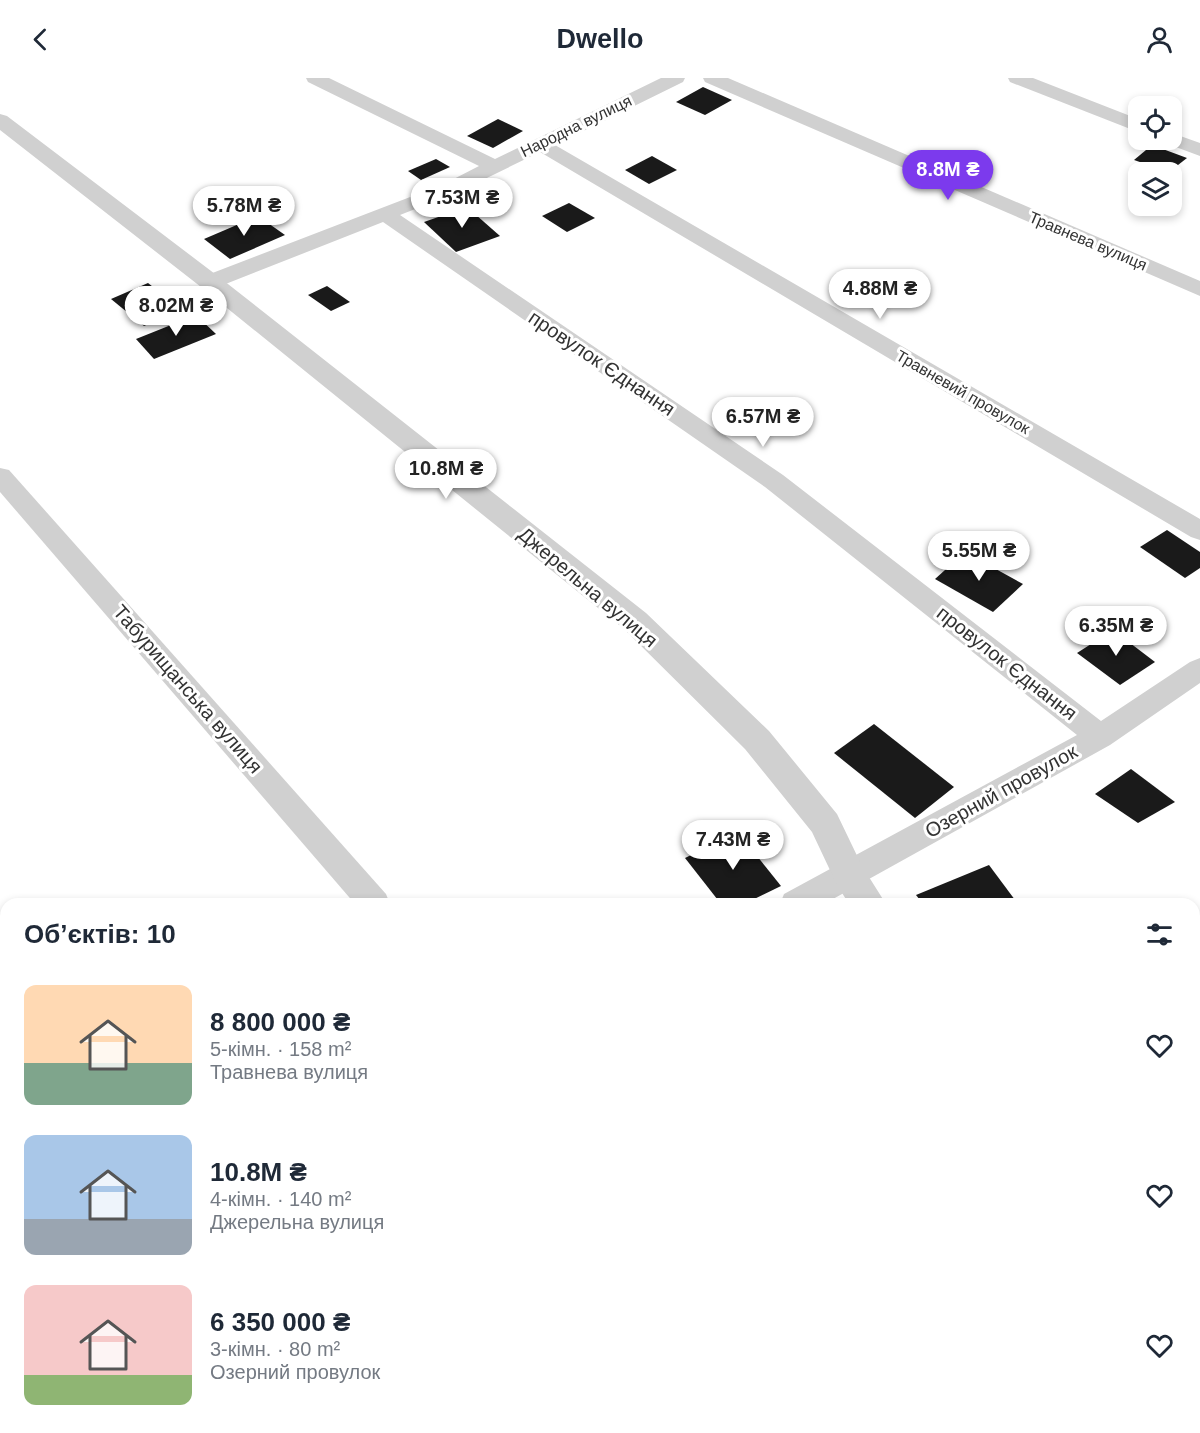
<!DOCTYPE html>
<html lang="uk">
<head>
<meta charset="utf-8">
<style>
  :root { --surface:#fff; --page:#f6f6f7; --text:#1f2937; --muted:#747a83; --accent:#7c3aed }
  body { margin:0; font-family:Helvetica,sans-serif; background:var(--page); color:var(--text); height:100vh; display:flex; flex-direction:column; font-size:22px; white-space:nowrap }
  * { box-sizing:border-box; margin:0 }
  p { font-size:20px; color:var(--muted) }
  .icon { flex:none; width:33px; height:33px; fill:none; stroke:currentColor; stroke-width:2; stroke-linecap:round; stroke-linejoin:round }
  .map { position:relative; flex:1; overflow:hidden }
  .side { position:absolute; left:0px; top:820px; width:1200px; height:536px; display:flex; flex-direction:column; background:var(--surface); border-radius:18px 18px 0 0; box-shadow:0 3px 9px #0003 }
  .side>* { flex:none }
  .tools { position:absolute; left:1128px; top:18px; display:grid; gap:12px }
  .tools a { display:grid; place-items:center; width:54px; height:54px; border-radius:12px; background:var(--surface); box-shadow:0 3px 9px #0003; font-size:30px }
  .price { position:absolute; translate:-50% -51px; padding:0 14px; border-radius:21px; background:#fff; color:#222; font-size:20px; line-height:39px; filter:drop-shadow(0 2px 3px #0008) }
  .price::after { content:''; position:absolute; left:50%; top:36px; width:18px; height:14px; margin-left:-9px; background:inherit; clip-path:polygon(0 0,100% 0,50% 100%) }
  .price.current { background:var(--accent); color:#fff }
  ul { padding:0; list-style:none }
  li { display:flex; align-items:center; gap:18px; height:150px; padding:0 24px }
  li span { display:grid; place-items:center; flex:none; width:168px; height:120px; border-radius:12px; color:#555 }
  li>.icon { margin-inline-start:auto }
  span .icon { width:72px; height:72px; fill:#fffc; stroke-width:1 }
  li b { font-size:26px }
  h2 { display:flex; justify-content:space-between; align-items:center; height:72px; padding:0 24px; font-size:26px }
  header { display:flex; justify-content:space-between; align-items:center; height:78px; padding:0 24px; background:var(--surface); font-size:27px; font-weight:700 }
  .map>svg:first-child { display:block }
  .building { fill:#1a1a1a }
  .lines { fill:none; stroke-linecap:round; stroke-linejoin:round }
  .minor { fill:#d0d0d0; fill-rule:evenodd }
  .tertiary { fill:#d0d0d0; fill-rule:evenodd }
  .labels { text-anchor:middle; dominant-baseline:central; stroke-width:6; stroke-linejoin:round; paint-order:stroke }
  .far-street-label { font-size:16px; fill:#333; stroke:#fff }
  .street-label { font-size:20px; fill:#333; stroke:#fff }
</style>
</head>
<body>
<header><svg class="icon" aria-label="back" viewBox="0 0 24 24"><path d="M15 5l-7 7 7 7"/></svg>Dwello<svg class="icon" aria-label="person" viewBox="0 0 24 24"><circle cx="12" cy="8" r="4"/><path d="M4 21q1-7 8-7t8 7"/></svg></header>
<div class="map">
<svg width="1200" height="1355" viewBox="0 0 1200 1355">
  <rect width="100%" height="100%" fill="#fff"/>
  <g class="building">
    <polygon points="703,9 732,22 705,37 676,24"/>
    <polygon points="498,41 523,53 493,70 467,58"/>
    <polygon points="1152,67 1187,80 1169,94 1134,82"/>
    <polygon points="652,78 677,92 649,106 625,92"/>
    <polygon points="436,81 450,89 421,102 408,93"/>
    <polygon points="569,125 595,140 567,154 542,138"/>
    <polygon points="467,129 500,158 456,174 424,144"/>
    <polygon points="258,138 285,157 230,181 204,161"/>
    <polygon points="148,205 181,231 144,248 111,221"/>
    <polygon points="327,208 350,224 331,233 308,217"/>
    <polygon points="196,237 216,256 154,281 136,261"/>
    <polygon points="1167,452 1200,474 1200,490 1185,500 1140,469"/>
    <polygon points="965,474 1023,506 993,534 935,501"/>
    <polygon points="1113,552 1155,584 1120,607 1077,575"/>
    <polygon points="874,646 954,709 915,740 834,675"/>
    <polygon points="1131,691 1175,724 1138,745 1095,716"/>
    <polygon points="738,754 781,808 744,826 721,826 685,780"/>
    <polygon points="989,787 1018,826 923,826 916,817"/>
  </g>
  <g class="lines">
    <g class="minor">
      <polygon points="306,0 329,0 495,81 661,0 685,0 683,4 555,67 1200,441 1200,462 1191,459 540,74 458,114 400,137 783,397 1101,643 1190,584 1200,580 1200,605 1110,667 824,826 780,826 784,816 1077,657 765,409 383,144 218,209 202,209 199,204 202,199 444,106 479,88 308,4"/>
      <polygon points="703,0 728,0 1200,203 1200,218 705,4"/>
      <polygon points="1008,0 1033,0 1138,41 1138,54 1010,4"/>
      <polygon points="1172,55 1200,65 1200,78 1165,65 1163,62 1172,62"/>
      <polygon points="0,390 9,392 386,816 390,826 355,826 0,414"/>
      <polygon points="0,1042 6,1044 6,1091 0,1088"/>
      <polygon points="6,1266 6,1307 0,1309 0,1268"/>
      <polygon points="26,1350 68,1350 69,1355 27,1355"/>
      <polygon points="560,1350 602,1350 604,1355 562,1355"/>
    </g>
    <g class="tertiary">
      <polygon points="0,36 7,38 219,199 646,535 769,653 837,736 862,788 886,826 849,826 837,807 812,754 745,671 624,551 201,209 0,52"/>
      <polygon points="1194,1330 1200,1332 1200,1355 1167,1355 1165,1350 1194,1350"/>
    </g>
  </g>
  <g class="labels">
    <g class="far-street-label">
      <text transform="translate(576 48) rotate(-26)">Народна вулиця</text>
      <text transform="translate(1088 163) rotate(23)">Травнева вулиця</text>
      <text transform="translate(963 314) rotate(30)">Травневий провулок</text>
    </g>
    <g class="street-label">
      <text transform="translate(602 285) rotate(34)">провулок Єднання</text>
      <text transform="translate(588 509) rotate(40)">Джерельна вулиця</text>
      <text transform="translate(1007 585) rotate(38)">провулок Єднання</text>
      <text transform="translate(188 611) rotate(49)">Табурищанська вулиця</text>
      <text transform="translate(1001 713) rotate(-29)">Озерний провулок</text>
    </g>
  </g>
</svg>
<div class="tools">
<a><svg class="icon" aria-label="locate" viewBox="0 0 24 24"><circle cx="12" cy="12" r="6"/><path d="M12 2v4M12 18v4M2 12h4M18 12h4"/></svg></a>
<a><svg class="icon" aria-label="layers" viewBox="0 0 24 24"><path d="M12 4l9 5-9 5-9-5zM3 14l9 5 9-5"/></svg></a>
</div>
<b class="price current" style="left:948px;top:123px">8.8M ₴</b>
<b class="price" style="left:462px;top:151px">7.53M ₴</b>
<b class="price" style="left:244px;top:159px">5.78M ₴</b>
<b class="price" style="left:880px;top:242px">4.88M ₴</b>
<b class="price" style="left:176px;top:259px">8.02M ₴</b>
<b class="price" style="left:763px;top:370px">6.57M ₴</b>
<b class="price" style="left:446px;top:422px">10.8M ₴</b>
<b class="price" style="left:979px;top:504px">5.55M ₴</b>
<b class="price" style="left:1116px;top:579px">6.35M ₴</b>
<b class="price" style="left:733px;top:793px">7.43M ₴</b>
<section class="side">
<h2>Об’єктів: 10<svg class="icon" aria-label="filters" viewBox="0 0 24 24"><path d="M4 7h16M4 17h16"/><circle cx="9" cy="7" r="2"/><circle cx="15" cy="17" r="2"/></svg></h2>
<ul>
<li><span style="background:linear-gradient(#ffd9b3 65%,#7fa58c 0)"><svg class="icon" aria-label="home" viewBox="0 0 24 24"><path d="M3 11l9-7 9 7M6 9v11h12V9"/></svg></span><div><b>8 800 000 ₴</b><p>5-кімн. · 158 m²</p><p>Травнева вулиця</p></div><svg class="icon" aria-label="heart" viewBox="0 0 24 24"><path d="M12 20l-8-8c-3-5 5-10 8-4 3-6 11-1 8 4z"/></svg></li>
<li><span style="background:linear-gradient(#a9c7e8 70%,#9aa5b1 0)"><svg class="icon" aria-label="home" viewBox="0 0 24 24"><path d="M3 11l9-7 9 7M6 9v11h12V9"/></svg></span><div><b>10.8M ₴</b><p>4-кімн. · 140 m²</p><p>Джерельна вулиця</p></div><svg class="icon" aria-label="heart" viewBox="0 0 24 24"><path d="M12 20l-8-8c-3-5 5-10 8-4 3-6 11-1 8 4z"/></svg></li>
<li><span style="background:linear-gradient(#f6c9c9 75%,#8fb573 0)"><svg class="icon" aria-label="home" viewBox="0 0 24 24"><path d="M3 11l9-7 9 7M6 9v11h12V9"/></svg></span><div><b>6 350 000 ₴</b><p>3-кімн. · 80 m²</p><p>Озерний провулок</p></div><svg class="icon" aria-label="heart" viewBox="0 0 24 24"><path d="M12 20l-8-8c-3-5 5-10 8-4 3-6 11-1 8 4z"/></svg></li>
</ul>
</section>
</div>
</body>
</html>
